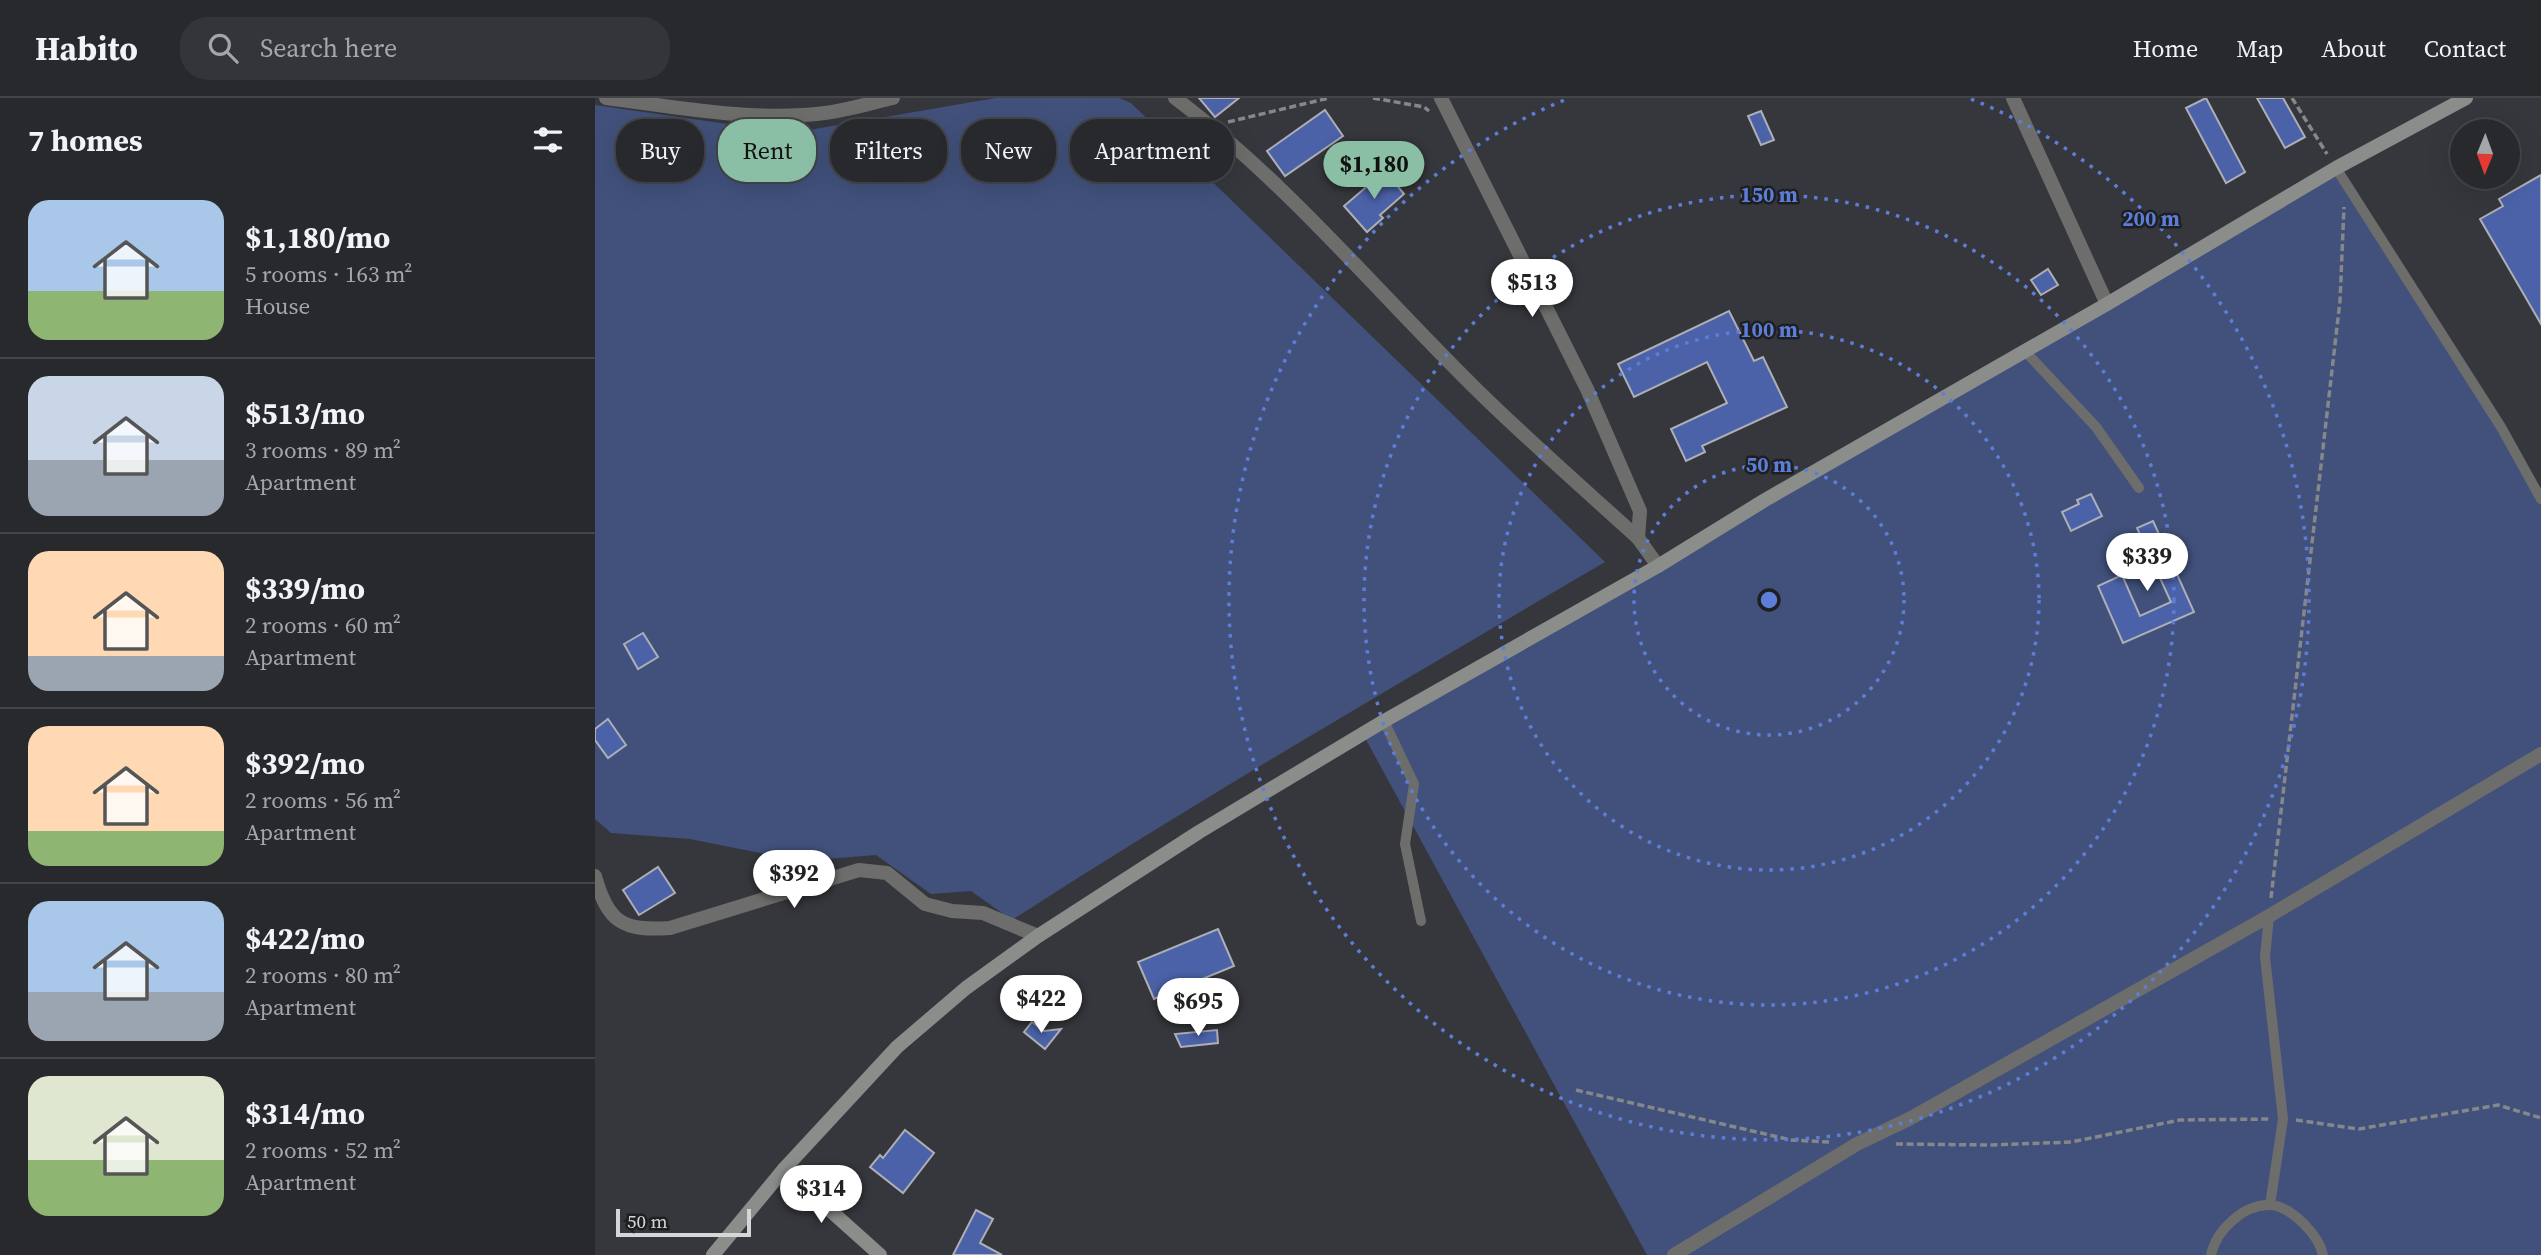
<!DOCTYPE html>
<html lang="en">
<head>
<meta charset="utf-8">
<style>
  :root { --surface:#28292d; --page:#343539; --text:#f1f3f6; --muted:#a5a6aa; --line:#444549; --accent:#8abfa5 }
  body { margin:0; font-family:"Source Serif 4",serif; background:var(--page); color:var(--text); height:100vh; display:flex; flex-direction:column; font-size:26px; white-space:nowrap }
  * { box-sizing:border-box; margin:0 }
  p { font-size:23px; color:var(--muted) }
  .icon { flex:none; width:38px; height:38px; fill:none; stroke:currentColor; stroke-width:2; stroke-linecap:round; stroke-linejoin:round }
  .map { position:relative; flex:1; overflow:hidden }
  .side { display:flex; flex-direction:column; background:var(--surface); width:595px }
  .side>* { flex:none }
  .banner { position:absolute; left:21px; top:21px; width:665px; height:63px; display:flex; gap:14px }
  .needle { width:46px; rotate:181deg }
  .tools { position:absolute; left:1855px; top:21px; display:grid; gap:14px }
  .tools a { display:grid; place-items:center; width:70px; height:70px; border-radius:50%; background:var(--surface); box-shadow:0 7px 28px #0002,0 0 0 2px var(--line); font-size:35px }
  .scale { position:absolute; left:21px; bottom:18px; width:135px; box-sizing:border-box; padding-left:7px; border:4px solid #d5d6d8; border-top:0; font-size:19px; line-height:24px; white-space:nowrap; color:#d5d6d8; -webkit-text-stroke:5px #1e1f21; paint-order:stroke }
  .price { position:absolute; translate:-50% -60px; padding:0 16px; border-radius:24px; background:#fff; color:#222; font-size:23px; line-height:46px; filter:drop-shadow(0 2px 4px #0008) }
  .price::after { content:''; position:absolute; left:50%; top:42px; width:21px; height:16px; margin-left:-10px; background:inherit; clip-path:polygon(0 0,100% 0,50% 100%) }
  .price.selected { background:var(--accent); color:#111 }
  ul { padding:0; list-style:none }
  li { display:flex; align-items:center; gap:21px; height:175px; padding:0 28px }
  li+li { border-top:2px solid var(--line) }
  li span { display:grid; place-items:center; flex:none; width:196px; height:140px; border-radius:21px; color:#555 }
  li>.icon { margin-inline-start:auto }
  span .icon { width:84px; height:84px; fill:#fffc; stroke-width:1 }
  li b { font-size:30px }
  h2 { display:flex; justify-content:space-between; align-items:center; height:84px; padding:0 28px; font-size:30px }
  .tag { padding:0 24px; border-radius:28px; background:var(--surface); box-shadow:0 7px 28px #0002,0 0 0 2px var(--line); font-size:24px; line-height:63px }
  .tag.selected { background:var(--accent); color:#111 }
  header { display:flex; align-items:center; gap:42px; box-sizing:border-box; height:98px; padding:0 35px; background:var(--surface); border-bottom:2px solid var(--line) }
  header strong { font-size:33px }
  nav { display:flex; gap:38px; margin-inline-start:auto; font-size:24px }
  .search { width:490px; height:63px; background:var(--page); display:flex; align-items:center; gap:18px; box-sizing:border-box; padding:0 24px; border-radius:28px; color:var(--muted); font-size:26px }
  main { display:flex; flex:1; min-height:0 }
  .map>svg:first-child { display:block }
  .green { fill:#41517b }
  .building { fill:#4b62a8; stroke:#adafb5; stroke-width:2 }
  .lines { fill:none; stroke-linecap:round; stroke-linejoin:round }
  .path { stroke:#86878a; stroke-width:3.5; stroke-dasharray:7 3.5; stroke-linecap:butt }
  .lane { stroke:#6d6e6c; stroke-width:10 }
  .street { stroke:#6d6e6c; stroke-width:14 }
  .secondary { stroke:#8a8d89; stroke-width:14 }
  .ring { fill:none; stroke:#5d7ed8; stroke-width:3.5; stroke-dasharray:3.5 7 }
  .centre { fill:#5d7ed8; stroke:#1e1f21; stroke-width:3.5 }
  .ring-label { font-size:21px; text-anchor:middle; font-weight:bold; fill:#5d7ed8; stroke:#1e1f21; stroke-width:5; stroke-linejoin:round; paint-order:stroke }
</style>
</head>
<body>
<header>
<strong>Habito</strong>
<div class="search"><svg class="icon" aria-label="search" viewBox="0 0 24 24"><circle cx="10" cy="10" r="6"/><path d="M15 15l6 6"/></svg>Search here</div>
<nav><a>Home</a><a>Map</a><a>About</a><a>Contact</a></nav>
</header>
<main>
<section class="side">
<h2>7 homes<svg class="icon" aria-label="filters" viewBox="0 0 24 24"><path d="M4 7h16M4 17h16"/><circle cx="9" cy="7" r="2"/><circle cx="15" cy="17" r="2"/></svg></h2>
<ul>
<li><span style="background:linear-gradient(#a9c7e8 65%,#8fb573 0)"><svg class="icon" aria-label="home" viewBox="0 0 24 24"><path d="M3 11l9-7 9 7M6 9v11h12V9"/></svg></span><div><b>$1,180/mo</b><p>5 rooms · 163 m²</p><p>House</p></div></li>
<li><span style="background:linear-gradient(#c9d6e8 60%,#9aa5b1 0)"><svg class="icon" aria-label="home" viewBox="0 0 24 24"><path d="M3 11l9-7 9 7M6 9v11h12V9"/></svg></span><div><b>$513/mo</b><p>3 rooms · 89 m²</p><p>Apartment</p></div></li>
<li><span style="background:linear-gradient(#ffd9b3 75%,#9aa5b1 0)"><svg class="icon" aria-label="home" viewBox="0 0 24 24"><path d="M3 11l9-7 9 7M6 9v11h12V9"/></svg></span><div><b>$339/mo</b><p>2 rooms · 60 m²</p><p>Apartment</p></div></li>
<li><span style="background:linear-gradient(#ffd9b3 75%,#8fb573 0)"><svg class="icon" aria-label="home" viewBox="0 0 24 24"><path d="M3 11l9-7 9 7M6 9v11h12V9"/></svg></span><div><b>$392/mo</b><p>2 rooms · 56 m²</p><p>Apartment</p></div></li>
<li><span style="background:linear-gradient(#a9c7e8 65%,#9aa5b1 0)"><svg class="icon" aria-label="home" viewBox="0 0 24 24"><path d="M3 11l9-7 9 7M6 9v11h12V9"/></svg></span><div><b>$422/mo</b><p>2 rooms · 80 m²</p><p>Apartment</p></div></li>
<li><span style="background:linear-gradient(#dfe7d0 60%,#8fb573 0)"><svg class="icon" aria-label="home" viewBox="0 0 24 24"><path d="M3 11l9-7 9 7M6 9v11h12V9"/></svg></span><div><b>$314/mo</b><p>2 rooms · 52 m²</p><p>Apartment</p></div></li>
</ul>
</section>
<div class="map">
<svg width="1946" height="1157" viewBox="0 0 1946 1157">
  <rect width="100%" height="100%" fill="#36373c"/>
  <g class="green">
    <path d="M401,0H524L536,5L1010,464C811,581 611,697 417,822L376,793L336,796L281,757L206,763L95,741L16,735L0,721V7L196,35Z"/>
    <polygon points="1745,74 1946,402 1946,1157 1052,1157 769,638"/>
  </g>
  <g class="building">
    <polygon points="604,0 644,0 620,19"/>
    <polygon points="1611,0 1650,74 1631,85 1591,10"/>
    <polygon points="1662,0 1688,0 1710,39 1690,50"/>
    <polygon points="730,12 748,38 690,78 672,53"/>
    <polygon points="1166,13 1179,42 1166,47 1153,18"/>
    <polygon points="790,73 809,96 785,117 788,120 772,134 749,108"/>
    <polygon points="1946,77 1946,226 1885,121 1908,108 1904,101"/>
    <polygon points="1453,171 1463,187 1446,197 1436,182"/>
    <polygon points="1134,213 1159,263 1168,259 1192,309 1107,348 1110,354 1091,363 1076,331 1132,305 1112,264 1039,299 1023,266"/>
    <polygon points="1496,396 1507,418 1476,433 1467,414 1484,406 1482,402"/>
    <polygon points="1558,423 1599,514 1528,545 1503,488 1527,477 1545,518 1576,504 1542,430"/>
    <polygon points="48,535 63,559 43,571 29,546"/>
    <polygon points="13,621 31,647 13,660 0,642 0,631"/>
    <polygon points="63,769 80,795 44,817 28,792"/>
    <polygon points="623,831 639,868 559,901 543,864"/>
    <polygon points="437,924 449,933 466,931 450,951 429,934"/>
    <polygon points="622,932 623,945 586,949 580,936"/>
    <polygon points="310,1032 339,1055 308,1095 275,1069 285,1057 288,1060"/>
    <polygon points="381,1112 398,1121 385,1145 407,1157 358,1157"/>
  </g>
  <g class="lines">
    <g class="path">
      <polyline points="778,0 829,9 834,13"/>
      <polyline points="1697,0 1732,56"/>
      <polyline points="633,24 734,0"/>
      <polyline points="1676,800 1745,203 1749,109"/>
      <polyline points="981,992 1196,1042 1234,1044"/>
      <polyline points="1701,1022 1764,1031 1903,1007 1946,1020"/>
      <polyline points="1301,1046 1396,1047 1476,1044 1585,1022 1676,1021"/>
    </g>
    <g class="lane">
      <polyline points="1741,70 1906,329 1946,401"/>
      <polyline points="1429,252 1501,329 1544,390"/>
      <polyline points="789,623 819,686 810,746 826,823"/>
      <polyline points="1674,818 1670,859 1688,1021 1675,1107"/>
      <path d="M1616,1157C1621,1133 1648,1106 1675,1107C1696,1108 1724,1137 1728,1157"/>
    </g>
    <g class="street">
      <path d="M11,0C81,9 159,24 230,15C253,12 276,5 298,0"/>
      <path d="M580,0C693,85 782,194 882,292C934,343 989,391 1043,440L1063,468"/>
      <polyline points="846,0 992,291 1045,413 1043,440"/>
      <polyline points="1418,0 1512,206"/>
      <path d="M0,778C13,825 28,833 75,830L264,772L292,775L330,806L357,813L388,815L443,838"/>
      <polyline points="1079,1157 1262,1046 1316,1020 1674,818 1946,656"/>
    </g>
    <g class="secondary">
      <polyline points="189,1071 285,1157"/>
      <polyline points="118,1157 189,1071 302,949 371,890 443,838 604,734 789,623 1063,468 1170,402 1512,206 1741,70 1871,0"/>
    </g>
  </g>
  <g class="ring">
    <circle cx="1174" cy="502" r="135"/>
    <circle cx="1174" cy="502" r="270"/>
    <circle cx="1174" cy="502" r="405"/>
    <path d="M1376 1A540 540 0 1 1 972 1"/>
  </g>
  <circle cx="1174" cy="502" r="10" class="centre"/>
  <g class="ring-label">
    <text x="1174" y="104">150 m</text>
    <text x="1556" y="128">200 m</text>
    <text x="1174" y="239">100 m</text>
    <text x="1174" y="374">50 m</text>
  </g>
</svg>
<div class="tools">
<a><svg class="needle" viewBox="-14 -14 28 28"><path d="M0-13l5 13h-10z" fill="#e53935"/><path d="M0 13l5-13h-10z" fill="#a5a6aa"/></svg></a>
</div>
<div class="scale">50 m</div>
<b class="price selected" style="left:779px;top:103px">$1,180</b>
<b class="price" style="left:937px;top:221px">$513</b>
<b class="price" style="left:1552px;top:495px">$339</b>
<b class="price" style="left:199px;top:812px">$392</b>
<b class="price" style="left:446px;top:937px">$422</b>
<b class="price" style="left:603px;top:940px">$695</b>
<b class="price" style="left:226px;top:1127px">$314</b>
<div class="banner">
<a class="tag">Buy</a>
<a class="tag selected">Rent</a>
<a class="tag">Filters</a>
<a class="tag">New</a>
<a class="tag">Apartment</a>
</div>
</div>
</main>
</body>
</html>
